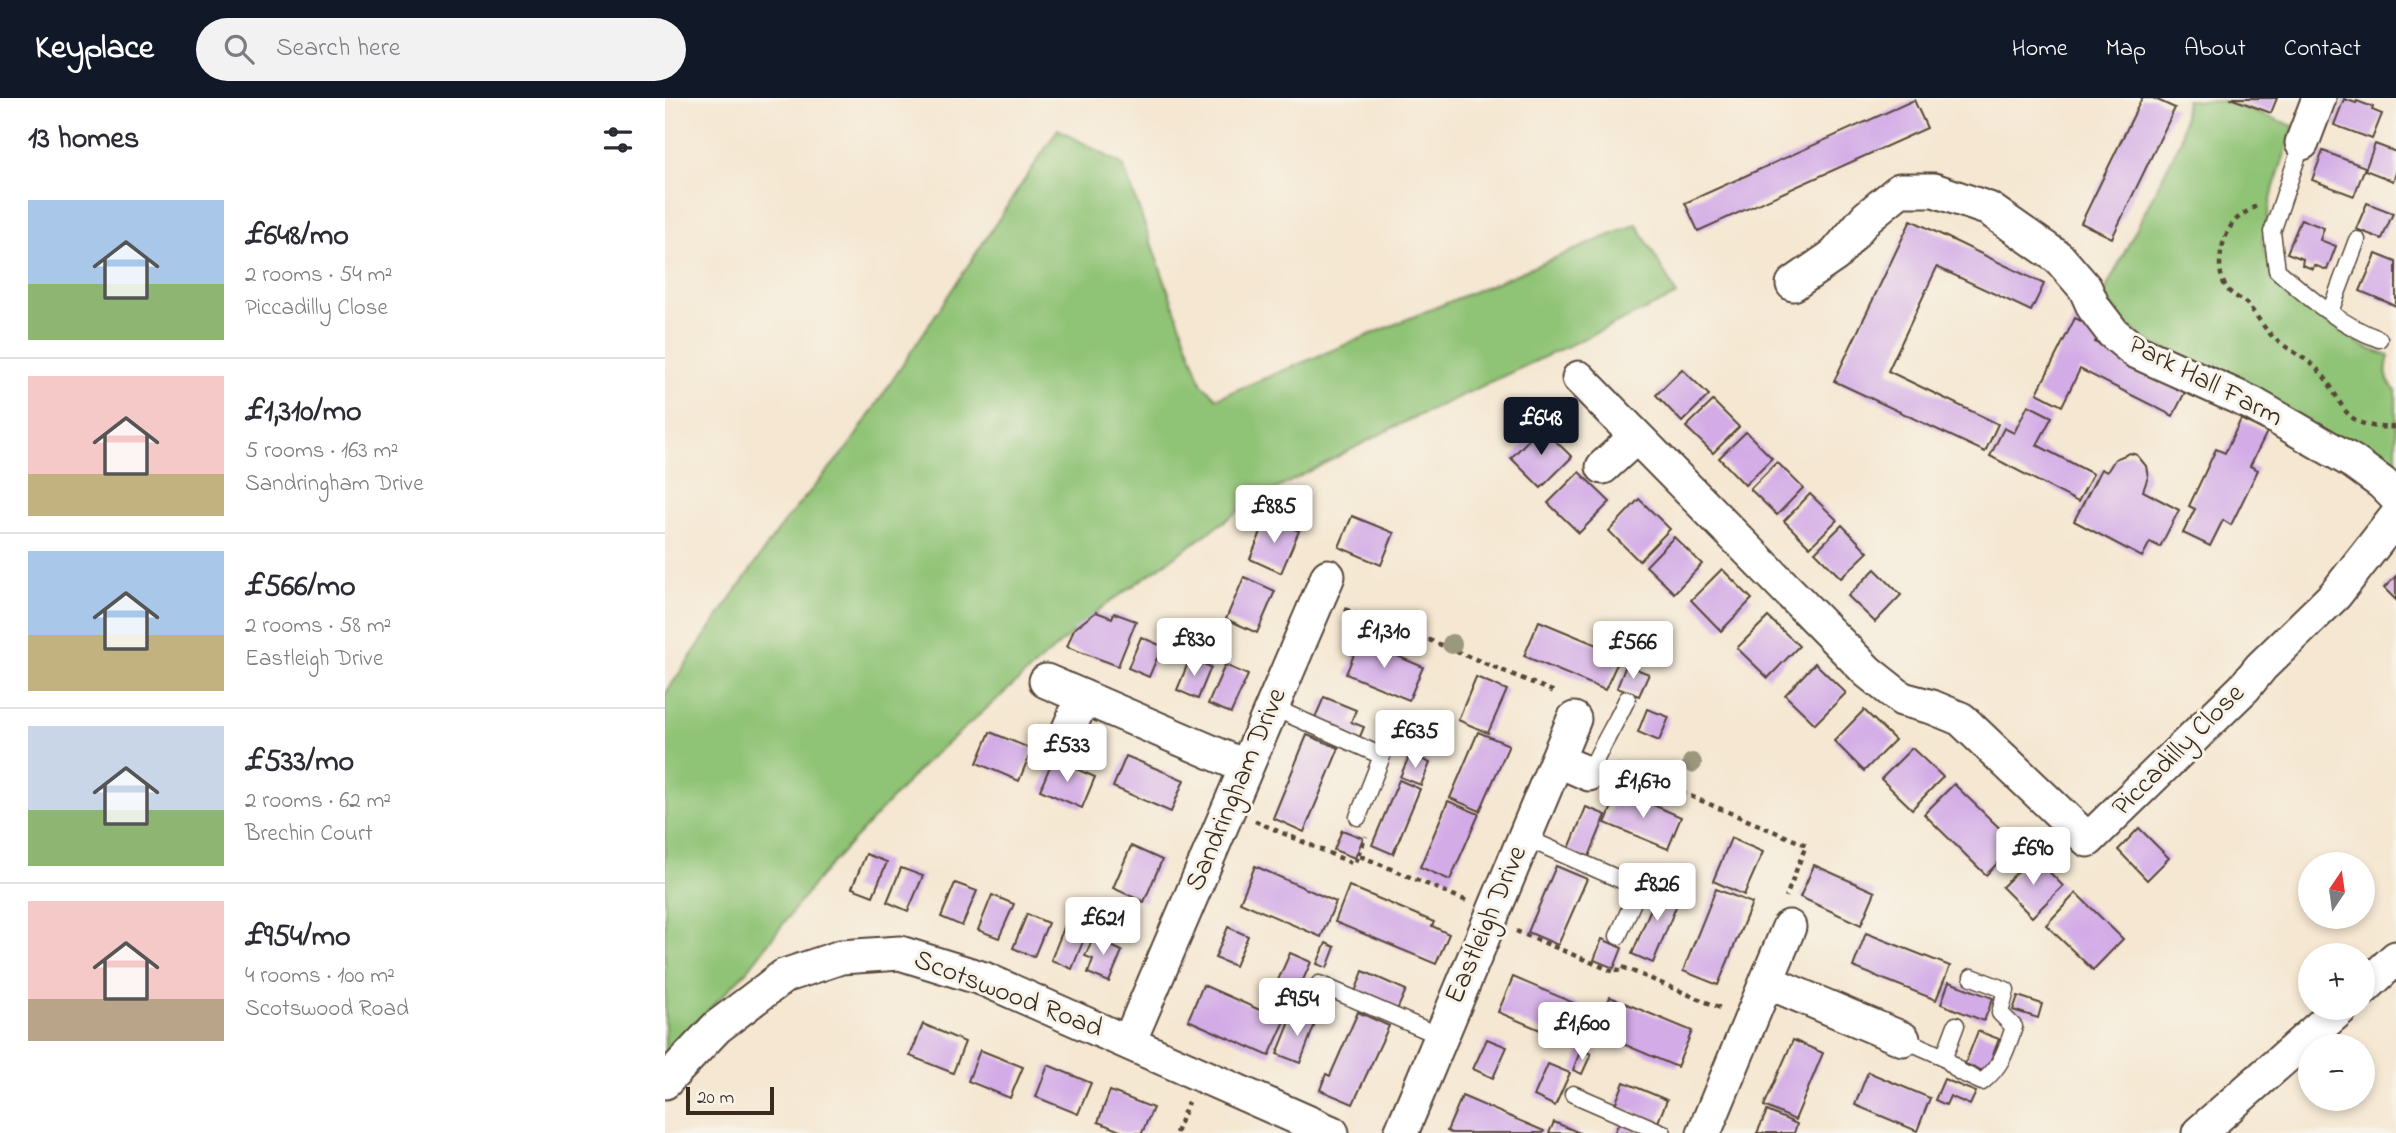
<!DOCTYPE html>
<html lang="en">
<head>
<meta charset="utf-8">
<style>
  :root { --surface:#fff; --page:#f2f2f3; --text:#2b2b33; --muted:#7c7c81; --line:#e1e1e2; --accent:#111827 }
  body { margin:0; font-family:"Indie Flower",sans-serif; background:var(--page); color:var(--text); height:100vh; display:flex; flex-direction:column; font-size:26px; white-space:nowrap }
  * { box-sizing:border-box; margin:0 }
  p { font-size:23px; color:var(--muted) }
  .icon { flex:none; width:38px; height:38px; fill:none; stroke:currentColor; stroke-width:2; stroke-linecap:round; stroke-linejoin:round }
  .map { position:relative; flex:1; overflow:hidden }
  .side { display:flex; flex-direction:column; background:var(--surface); width:665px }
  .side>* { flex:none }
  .needle { width:46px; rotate:13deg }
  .controls { position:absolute; left:1633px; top:754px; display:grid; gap:14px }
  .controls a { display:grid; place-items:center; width:77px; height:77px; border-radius:50%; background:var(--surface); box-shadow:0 4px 10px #0003; font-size:35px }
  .scale { position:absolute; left:21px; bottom:18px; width:88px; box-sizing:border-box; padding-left:7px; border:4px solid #3b2a1e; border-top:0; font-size:19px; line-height:24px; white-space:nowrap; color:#3b2a1e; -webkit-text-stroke:5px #f7f3e8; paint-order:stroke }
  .price { position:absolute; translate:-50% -60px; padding:0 16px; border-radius:7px; background:#fff; color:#222; font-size:23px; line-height:46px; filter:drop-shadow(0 2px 4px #0008) }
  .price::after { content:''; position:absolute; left:50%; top:42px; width:21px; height:16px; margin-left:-10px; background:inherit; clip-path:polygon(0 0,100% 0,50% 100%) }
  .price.selected { background:var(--accent); color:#fff }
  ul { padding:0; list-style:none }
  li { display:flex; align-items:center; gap:21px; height:175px; padding:0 28px }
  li+li { border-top:2px solid var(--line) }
  li span { display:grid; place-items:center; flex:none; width:196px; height:140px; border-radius:0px; color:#555 }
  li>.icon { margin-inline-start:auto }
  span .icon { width:84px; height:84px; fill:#fffc; stroke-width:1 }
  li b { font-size:30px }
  h2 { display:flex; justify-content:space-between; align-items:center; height:84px; padding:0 28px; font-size:30px }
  header { display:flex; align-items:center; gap:42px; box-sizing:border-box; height:98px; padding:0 35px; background:var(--accent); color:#fff }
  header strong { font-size:33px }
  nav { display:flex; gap:38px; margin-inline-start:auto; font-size:24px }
  .search { width:490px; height:63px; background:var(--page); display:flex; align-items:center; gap:18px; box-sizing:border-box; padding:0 24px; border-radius:38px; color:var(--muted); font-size:26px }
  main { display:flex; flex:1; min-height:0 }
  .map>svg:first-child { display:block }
  .green { fill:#8fc374; stroke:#657649; stroke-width:2 }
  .building { fill:#d3abe7 }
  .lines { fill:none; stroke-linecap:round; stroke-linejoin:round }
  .service-casing { stroke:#574639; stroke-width:19 }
  .minor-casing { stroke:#574639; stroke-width:37 }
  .path { stroke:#574639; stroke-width:4.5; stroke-dasharray:5 5; stroke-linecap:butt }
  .service { stroke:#fff; stroke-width:16 }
  .minor { stroke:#fff; stroke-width:33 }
  .tree { fill:#9c987d }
  .labels { text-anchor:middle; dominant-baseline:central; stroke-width:6; stroke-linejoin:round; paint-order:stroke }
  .street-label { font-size:28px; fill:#3b2a1e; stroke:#f7f3e8 }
</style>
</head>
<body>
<header>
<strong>Keyplace</strong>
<div class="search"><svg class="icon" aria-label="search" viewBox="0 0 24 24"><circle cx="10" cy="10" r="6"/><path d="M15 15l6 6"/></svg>Search here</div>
<nav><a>Home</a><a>Map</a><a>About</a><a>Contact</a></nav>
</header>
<main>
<section class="side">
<h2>13 homes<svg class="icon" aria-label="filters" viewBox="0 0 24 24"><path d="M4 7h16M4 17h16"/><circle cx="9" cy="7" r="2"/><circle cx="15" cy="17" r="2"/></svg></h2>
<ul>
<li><span style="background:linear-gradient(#a9c7e8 60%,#8fb573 0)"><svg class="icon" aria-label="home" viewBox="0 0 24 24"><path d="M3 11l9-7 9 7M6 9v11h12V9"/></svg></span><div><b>£648/mo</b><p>2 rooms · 54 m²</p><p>Piccadilly Close</p></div></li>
<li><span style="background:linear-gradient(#f6c9c9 70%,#c2b280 0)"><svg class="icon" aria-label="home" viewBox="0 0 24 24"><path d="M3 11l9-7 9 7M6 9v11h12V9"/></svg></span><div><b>£1,310/mo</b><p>5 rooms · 163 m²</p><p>Sandringham Drive</p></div></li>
<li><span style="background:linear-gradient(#a9c7e8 60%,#c2b280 0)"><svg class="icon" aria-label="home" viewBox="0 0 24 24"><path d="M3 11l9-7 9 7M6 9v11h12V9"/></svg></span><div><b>£566/mo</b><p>2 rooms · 58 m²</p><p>Eastleigh Drive</p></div></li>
<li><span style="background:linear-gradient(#c9d6e8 60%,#8fb573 0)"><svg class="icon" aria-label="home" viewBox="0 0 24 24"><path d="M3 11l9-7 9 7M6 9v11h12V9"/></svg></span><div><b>£533/mo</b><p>2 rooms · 62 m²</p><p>Brechin Court</p></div></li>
<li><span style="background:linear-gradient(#f6c9c9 70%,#b9a48a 0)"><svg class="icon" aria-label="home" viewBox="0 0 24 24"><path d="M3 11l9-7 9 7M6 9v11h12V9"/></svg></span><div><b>£954/mo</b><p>4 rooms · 100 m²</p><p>Scotswood Road</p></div></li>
</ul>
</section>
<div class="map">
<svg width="1731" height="1035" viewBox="0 0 1731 1035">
  <rect width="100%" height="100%" fill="#f7f3e8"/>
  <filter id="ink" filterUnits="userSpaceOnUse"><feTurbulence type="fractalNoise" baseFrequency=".0143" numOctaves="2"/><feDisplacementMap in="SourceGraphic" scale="14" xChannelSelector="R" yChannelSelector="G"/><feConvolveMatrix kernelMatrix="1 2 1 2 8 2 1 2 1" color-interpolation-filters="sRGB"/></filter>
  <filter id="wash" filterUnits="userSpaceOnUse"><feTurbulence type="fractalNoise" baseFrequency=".00686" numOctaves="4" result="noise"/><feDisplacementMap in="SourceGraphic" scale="28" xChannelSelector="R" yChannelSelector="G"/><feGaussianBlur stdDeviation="1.57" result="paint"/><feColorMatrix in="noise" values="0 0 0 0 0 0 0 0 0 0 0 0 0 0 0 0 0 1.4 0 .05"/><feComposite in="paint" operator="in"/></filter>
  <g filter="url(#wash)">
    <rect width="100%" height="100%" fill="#f5e7d1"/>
    <g class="green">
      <path d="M1521,2L1562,4L1629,28L1609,89L1597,143L1608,182L1648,214L1700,249L1724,258C1720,272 1720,283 1731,293V364L1709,354L1705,360L1478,240L1457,223L1438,197L1516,42Z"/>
      <polygon points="393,31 458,67 537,286 552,300 972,126 1012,197 725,331 588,403 431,514 262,663 155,778 81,874 0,956 0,596 118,425 184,348"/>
    </g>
    <g id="blocks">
      <g class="building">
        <polygon points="1477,0 1488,0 1510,10 1447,140 1416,125"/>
        <polygon points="1565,0 1612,0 1606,15"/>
        <polygon points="1679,1 1691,5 1692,3 1708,9 1707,12 1717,16 1707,41 1669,27"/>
        <polygon points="1249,2 1262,30 1033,133 1020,105"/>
        <polygon points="1710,46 1731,54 1731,75 1728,83 1700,72"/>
        <polygon points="1658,53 1700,69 1689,98 1647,82"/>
        <polygon points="1702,105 1728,115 1717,141 1691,131"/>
        <polygon points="1636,121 1659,130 1655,142 1671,148 1662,172 1649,167 1648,171 1637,167 1638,161 1622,155"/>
        <polygon points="1246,122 1379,186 1366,213 1272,169 1223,273 1333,326 1320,354 1169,283"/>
        <polygon points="1711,156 1731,164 1731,208 1695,193"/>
        <polygon points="1410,220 1436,233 1430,244 1522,290 1508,318 1415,271 1397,308 1372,295"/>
        <polygon points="1017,271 1044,297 1017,324 991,297"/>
        <polygon points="1048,303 1074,329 1048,355 1021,329"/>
        <polygon points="1363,307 1387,319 1372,347 1428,376 1413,404 1325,358 1339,330 1349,335"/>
        <polygon points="1576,321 1602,334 1585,368 1593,372 1566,427 1558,422 1545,448 1518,435 1530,411 1524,408 1551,351 1560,355"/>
        <polygon points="876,329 907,359 876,390 846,360"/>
        <polygon points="1081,334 1107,360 1080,387 1054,360"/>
        <polygon points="1465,355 1472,357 1481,368 1483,379 1478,393 1514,412 1495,449 1485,444 1477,459 1409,423 1436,371 1442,374 1450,361"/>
        <polygon points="1112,364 1138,390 1112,417 1085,391"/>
        <polygon points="914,374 945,404 914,435 883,405"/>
        <polygon points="1145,396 1172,422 1145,449 1119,423"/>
        <polygon points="974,401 1005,431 974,463 944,433"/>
        <polygon points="687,418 729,435 716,467 674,449"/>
        <polygon points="602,419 634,433 616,475 585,461"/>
        <polygon points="1177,427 1203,454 1176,480 1150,454"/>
        <polygon points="1009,439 1037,466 1009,495 981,468"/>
        <polygon points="1057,471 1087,501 1056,533 1026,502"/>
        <polygon points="1210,471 1236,497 1210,524 1183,498"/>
        <polygon points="1731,478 1731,502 1719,490"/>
        <polygon points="579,479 610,493 592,535 561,521"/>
        <polygon points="431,514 447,520 449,515 471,523 453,568 402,549 409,531"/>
        <polygon points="1103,519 1134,548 1103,580 1072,550"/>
        <polygon points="874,523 956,557 940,592 859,558"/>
        <polygon points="476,539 497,548 484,579 463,570"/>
        <polygon points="695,542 758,569 744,602 681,576"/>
        <polygon points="525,560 546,569 533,601 512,592"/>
        <polygon points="1150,565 1181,595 1150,626 1120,597"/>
        <polygon points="560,567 583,577 566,615 543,606"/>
        <polygon points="961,567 984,576 974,598 952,590"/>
        <polygon points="811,579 842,592 823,635 793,622"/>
        <polygon points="659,599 691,612 686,624 699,629 694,641 649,622"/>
        <polygon points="982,611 1004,619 994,643 973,634"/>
        <polygon points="1199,612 1230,642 1199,673 1169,643"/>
        <polygon points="733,620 755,628 747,649 725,640"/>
        <polygon points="325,634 367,651 354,683 312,665"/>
        <polygon points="813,634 844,647 815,713 785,700"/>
        <polygon points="642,637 674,650 639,734 608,720"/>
        <polygon points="1247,650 1278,679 1247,711 1216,681"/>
        <polygon points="745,656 765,665 756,687 735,679"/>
        <polygon points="461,658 519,682 506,714 448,689"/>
        <polygon points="388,661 430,679 417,710 375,692"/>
        <polygon points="734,682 755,691 728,756 707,747"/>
        <polygon points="1289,686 1351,746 1321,777 1259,716"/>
        <polygon points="954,692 1016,719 1003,751 940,725"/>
        <polygon points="783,703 814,716 785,782 755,769"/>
        <polygon points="921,709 941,717 923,761 903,753"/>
        <polygon points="1474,730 1504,760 1482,782 1453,752"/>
        <polygon points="677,732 698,740 690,760 669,752"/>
        <polygon points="1066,740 1098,754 1079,797 1048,783"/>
        <polygon points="466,748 497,762 479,804 448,790"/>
        <polygon points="201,756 222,764 208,798 187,790"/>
        <polygon points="1369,758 1398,788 1367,819 1337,789"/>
        <polygon points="1149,767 1210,794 1196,827 1135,799"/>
        <polygon points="590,768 671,804 656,839 575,804"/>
        <polygon points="891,768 922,781 893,847 863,834"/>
        <polygon points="236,770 258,778 243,813 222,804"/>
        <polygon points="290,785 312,793 297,828 276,819"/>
        <polygon points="996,786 1017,794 988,865 967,856"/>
        <polygon points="684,788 769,824 767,828 784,836 771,866 670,824"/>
        <polygon points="1051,791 1087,805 1053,887 1018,873"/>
        <polygon points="1411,795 1458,841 1428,872 1381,827"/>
        <polygon points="327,797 349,806 334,840 313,832"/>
        <polygon points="362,816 383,825 369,859 348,850"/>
        <polygon points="400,827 421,836 407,871 386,862"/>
        <polygon points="563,829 583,838 570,868 550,860"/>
        <polygon points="432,831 444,836 440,845 457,853 444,884 423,875 428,861 420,858"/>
        <polygon points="1201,835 1285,868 1271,902 1188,869"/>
        <polygon points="937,841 957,850 949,870 929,862"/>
        <polygon points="661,845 670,849 662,870 652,866"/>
        <polygon points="625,855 646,864 631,898 610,889"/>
        <polygon points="698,873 741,892 732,912 690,894"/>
        <polygon points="848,879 930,914 915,949 833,914"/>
        <polygon points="1284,884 1328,900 1319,923 1276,906"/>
        <polygon points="538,887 620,923 604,958 523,922"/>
        <polygon points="1353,898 1377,906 1373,920 1348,912"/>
        <polygon points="945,899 1027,933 1012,969 930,934"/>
        <polygon points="629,914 651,923 635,965 612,956"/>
        <polygon points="693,914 724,928 688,1006 655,992 661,976 665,978"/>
        <polygon points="258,926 300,944 288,975 245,958"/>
        <polygon points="1313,933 1334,941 1321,974 1300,966"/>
        <polygon points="822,941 842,949 828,980 808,971"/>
        <polygon points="1128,942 1158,955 1130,1022 1099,1008"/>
        <polygon points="916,951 926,956 917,976 908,972"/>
        <polygon points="315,952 358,969 345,1000 303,983"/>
        <polygon points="883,966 905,975 890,1008 869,998"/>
        <polygon points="383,967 426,985 413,1016 371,999"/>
        <polygon points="1203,974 1265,1000 1252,1033 1190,1007"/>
        <polygon points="1279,981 1311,994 1305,1007 1285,998 1281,1007 1270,1002"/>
        <polygon points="959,984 1002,1002 993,1024 950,1007"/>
        <polygon points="445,993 488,1010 477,1035 460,1035 433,1024"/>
        <polygon points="797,998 879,1033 878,1035 786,1035 782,1033"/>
        <polygon points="1102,1013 1132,1026 1129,1035 1092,1035"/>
        <polygon points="889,1024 915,1035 884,1035"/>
        <polygon points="954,1025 977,1035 949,1035"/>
      </g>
    </g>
  </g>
  <g filter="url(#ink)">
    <use href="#blocks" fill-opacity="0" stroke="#574639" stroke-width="2"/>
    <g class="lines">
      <defs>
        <g id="service">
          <path d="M1637,45L1607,134L1612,172C1643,199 1675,227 1714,241"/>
          <polyline points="1665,214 1692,142"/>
          <polyline points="607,609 717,658 693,719"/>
          <path d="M924,676C935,650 950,627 962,601"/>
          <polyline points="859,739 974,790 953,838"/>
          <polyline points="654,886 775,938"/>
          <polyline points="1238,941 1279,959 1291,927"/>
          <path d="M1279,959L1295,974L1317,984C1337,968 1341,952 1349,929L1335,915L1341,892L1307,879"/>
          <polyline points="908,996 998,1035"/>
        </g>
        <g id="minor">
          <polyline points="1637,45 1654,0"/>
          <polyline points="1128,186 1170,157 1202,119 1235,92 1269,92 1324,111 1394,160 1420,190 1429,210 1448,235 1470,253 1588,306 1688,364 1717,385 1731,399"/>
          <polyline points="914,280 1203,574 1237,601 1267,609 1296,621 1423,742 1579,590 1596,569 1670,497 1731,419"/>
          <polyline points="938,369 971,339"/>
          <polyline points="381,583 581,669"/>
          <polyline points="399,642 418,599"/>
          <polyline points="892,662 924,676"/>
          <polyline points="1103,884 1238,941"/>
          <polyline points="1698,891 1731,860"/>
          <polyline points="464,944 663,478"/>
          <polyline points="0,984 52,929 119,878 176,859 235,855 319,881 667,1035"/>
          <polyline points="736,1035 909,621"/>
          <polyline points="1039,1035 1124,829"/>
          <polyline points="1534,1035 1676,910"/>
        </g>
      </defs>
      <use href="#service" class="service-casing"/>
      <use href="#minor" class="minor-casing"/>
      <g class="path">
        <path d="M1591,108C1583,113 1571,119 1566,128C1555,145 1549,177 1564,193C1569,199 1577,201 1582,206C1591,216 1598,229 1608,239C1619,249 1632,255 1644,264C1682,292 1666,333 1731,329"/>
        <polyline points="680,511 745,541 764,542 892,595"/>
        <polyline points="952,667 1141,747 1121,799"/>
        <polyline points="590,723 689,766 693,757 802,803"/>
        <polyline points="693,757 701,738"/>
        <polyline points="851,833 952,875 955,868 1058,911"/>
        <polyline points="511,1035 523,1004"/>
      </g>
      <use href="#service" class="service"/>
      <use href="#minor" class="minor"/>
    </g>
    <g class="tree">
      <circle cx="787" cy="546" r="10"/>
      <circle cx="1027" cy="665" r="10"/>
    </g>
  </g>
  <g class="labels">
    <g class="street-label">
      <text transform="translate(1540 284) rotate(27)">Park Hall Farm</text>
      <text transform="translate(1514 653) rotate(-45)">Piccadilly Close</text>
      <text transform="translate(572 692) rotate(-67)">Sandringham Drive</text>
      <text transform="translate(822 827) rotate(-67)">Eastleigh Drive</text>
      <text transform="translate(343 897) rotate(21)">Scotswood Road</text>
    </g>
  </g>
</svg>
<div class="controls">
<a><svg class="needle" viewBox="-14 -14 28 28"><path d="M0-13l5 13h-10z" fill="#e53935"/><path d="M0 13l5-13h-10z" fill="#7c7c81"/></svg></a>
<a>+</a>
<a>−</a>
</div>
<div class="scale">20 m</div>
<b class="price selected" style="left:876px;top:359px">£648</b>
<b class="price" style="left:609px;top:447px">£885</b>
<b class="price" style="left:719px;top:572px">£1,310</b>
<b class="price" style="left:529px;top:580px">£830</b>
<b class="price" style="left:968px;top:583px">£566</b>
<b class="price" style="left:750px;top:672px">£635</b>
<b class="price" style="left:402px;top:686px">£533</b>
<b class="price" style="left:978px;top:722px">£1,670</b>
<b class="price" style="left:1368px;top:789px">£690</b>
<b class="price" style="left:992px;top:825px">£826</b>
<b class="price" style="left:438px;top:859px">£621</b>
<b class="price" style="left:632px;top:940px">£954</b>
<b class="price" style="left:917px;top:964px">£1,600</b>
</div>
</main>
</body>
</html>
